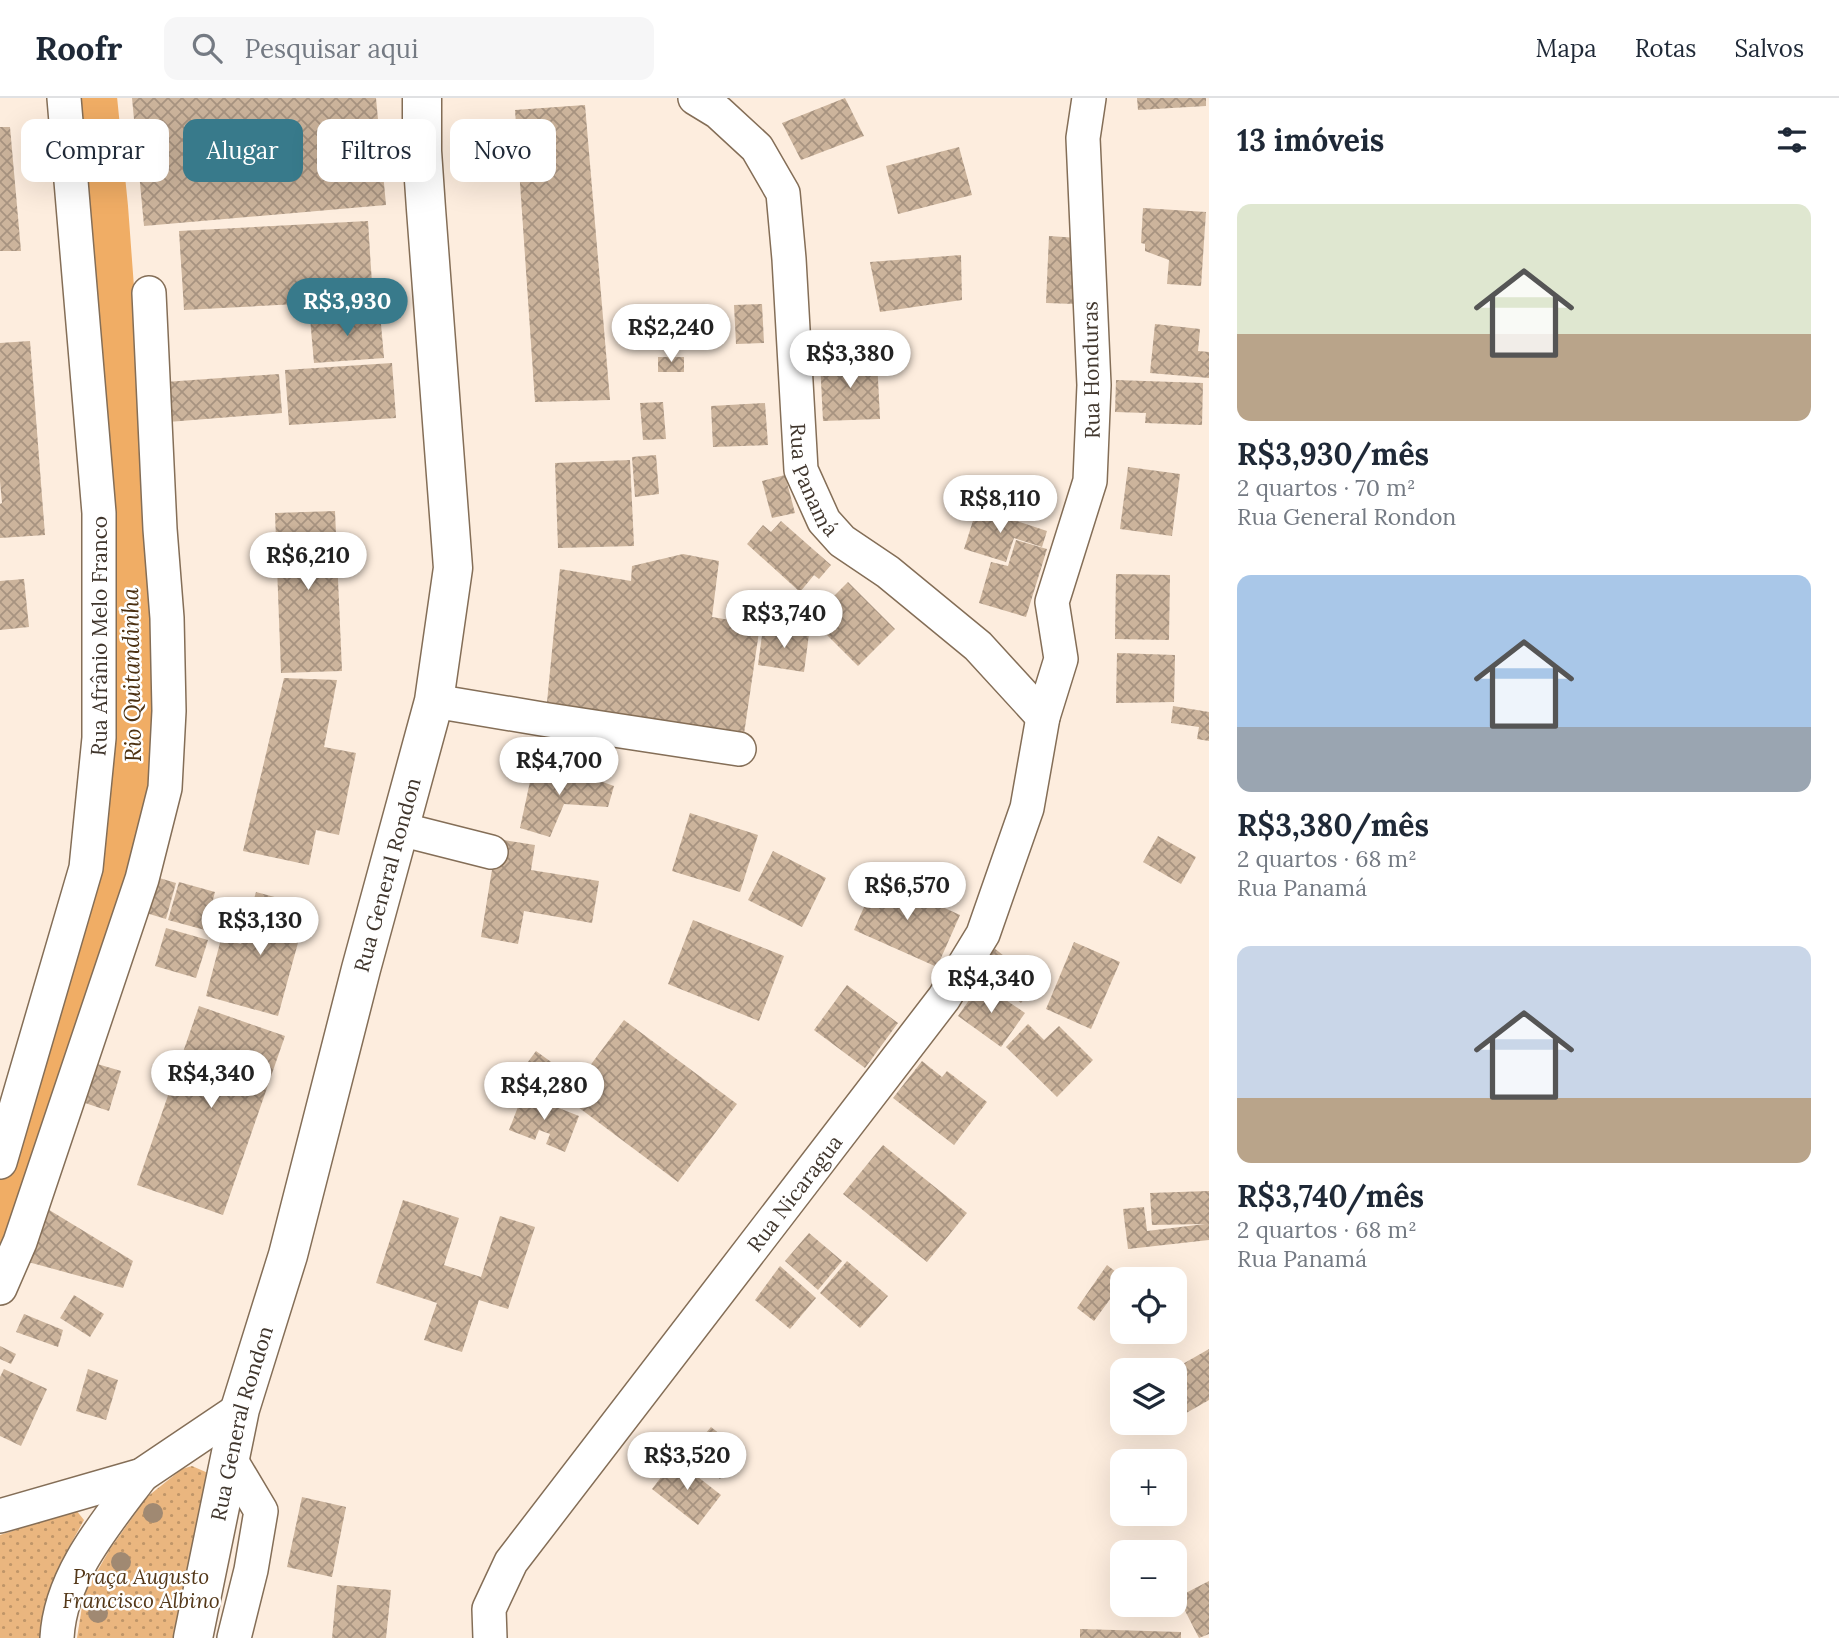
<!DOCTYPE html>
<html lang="pt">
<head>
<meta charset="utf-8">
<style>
  :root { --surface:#fff; --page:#f6f6f7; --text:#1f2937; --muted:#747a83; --line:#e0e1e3; --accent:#387a8b }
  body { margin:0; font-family:Lora,serif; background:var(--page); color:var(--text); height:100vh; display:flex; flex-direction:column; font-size:26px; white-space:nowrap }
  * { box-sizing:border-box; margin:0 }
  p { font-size:23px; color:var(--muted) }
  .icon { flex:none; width:38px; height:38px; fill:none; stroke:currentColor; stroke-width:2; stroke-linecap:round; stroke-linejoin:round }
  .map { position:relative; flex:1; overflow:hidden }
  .side { display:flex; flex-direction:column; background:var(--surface); width:630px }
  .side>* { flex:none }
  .hud { position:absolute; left:21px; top:21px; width:665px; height:63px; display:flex; gap:14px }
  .controls { position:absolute; left:1110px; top:1169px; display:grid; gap:14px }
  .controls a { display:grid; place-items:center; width:77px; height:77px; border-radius:14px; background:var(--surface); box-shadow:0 7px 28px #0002; font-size:35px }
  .price { position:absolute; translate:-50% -60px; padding:0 16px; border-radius:24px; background:#fff; color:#222; font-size:23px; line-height:46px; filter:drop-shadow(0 2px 4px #0008) }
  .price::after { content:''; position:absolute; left:50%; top:42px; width:21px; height:16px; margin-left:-10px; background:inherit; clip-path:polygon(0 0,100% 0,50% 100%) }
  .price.selected { background:var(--accent); color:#fff }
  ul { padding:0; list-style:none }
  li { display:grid; align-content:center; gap:14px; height:371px; padding:0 28px }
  li span { display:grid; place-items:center; height:217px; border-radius:14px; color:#555 }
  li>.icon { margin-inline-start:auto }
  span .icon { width:126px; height:126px; fill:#fffc; stroke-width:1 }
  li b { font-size:30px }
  h2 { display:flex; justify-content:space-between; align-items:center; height:84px; padding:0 28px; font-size:30px }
  .pill { padding:0 24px; border-radius:14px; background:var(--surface); box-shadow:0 7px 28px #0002; font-size:24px; line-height:63px }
  .pill.selected { background:var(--accent); color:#fff }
  header { display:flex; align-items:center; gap:42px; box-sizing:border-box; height:98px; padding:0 35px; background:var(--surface); border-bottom:2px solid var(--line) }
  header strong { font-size:33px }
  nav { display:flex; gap:38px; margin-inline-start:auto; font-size:24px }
  .search { width:490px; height:63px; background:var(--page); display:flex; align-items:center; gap:18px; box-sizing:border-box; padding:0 24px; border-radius:14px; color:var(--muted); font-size:26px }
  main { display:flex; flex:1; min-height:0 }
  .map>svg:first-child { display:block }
  .green { fill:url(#green-dots) }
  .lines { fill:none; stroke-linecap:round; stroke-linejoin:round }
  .river { stroke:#f0ad65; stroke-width:52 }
  .building { fill:url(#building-cross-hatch) }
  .minor-casing { stroke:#846e57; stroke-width:36 }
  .major-casing { stroke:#846e57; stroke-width:41 }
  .minor { stroke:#fff; stroke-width:33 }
  .major { stroke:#fff; stroke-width:38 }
  .tree { fill:#a08972 }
  .labels { text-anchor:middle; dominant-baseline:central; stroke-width:5; stroke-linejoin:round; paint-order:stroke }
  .street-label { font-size:21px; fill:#40362d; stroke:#fff }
  .park-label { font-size:21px; font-style:italic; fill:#543819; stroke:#fff }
  .water-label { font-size:23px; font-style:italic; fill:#4c3112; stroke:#fff }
</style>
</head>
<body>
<header>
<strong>Roofr</strong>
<div class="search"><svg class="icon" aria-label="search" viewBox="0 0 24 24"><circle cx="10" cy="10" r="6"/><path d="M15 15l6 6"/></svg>Pesquisar aqui</div>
<nav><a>Mapa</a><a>Rotas</a><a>Salvos</a></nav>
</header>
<main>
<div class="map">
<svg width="1209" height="1540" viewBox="0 0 1209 1540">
  <defs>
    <pattern id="green-dots" width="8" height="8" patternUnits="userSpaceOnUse" patternTransform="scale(1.75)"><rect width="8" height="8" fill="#eab67f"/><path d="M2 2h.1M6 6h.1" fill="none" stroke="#bf9568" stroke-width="1.8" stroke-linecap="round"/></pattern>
    <pattern id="building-cross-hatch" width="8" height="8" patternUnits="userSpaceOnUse" patternTransform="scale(1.75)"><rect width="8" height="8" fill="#ccb49c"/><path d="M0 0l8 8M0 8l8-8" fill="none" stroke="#a79380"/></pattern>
  </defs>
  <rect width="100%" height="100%" fill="#fdedde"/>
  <g class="green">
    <polygon points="192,1368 208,1375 176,1540 77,1540 84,1496 110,1451 147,1399 182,1371"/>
    <polygon points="76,1412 84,1422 68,1451 55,1486 42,1540 0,1540 0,1437"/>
  </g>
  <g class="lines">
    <polyline class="river" points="0,1136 24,1071 132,693 131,501 102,109 91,0"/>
  </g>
  <g class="building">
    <polygon points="132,0 376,0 386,107 144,128"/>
    <polygon points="845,0 864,38 801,62 782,25"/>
    <polygon points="1137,0 1206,0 1206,8 1138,12"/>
    <polygon points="585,7 610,302 535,304 515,12"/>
    <polygon points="0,29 10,29 21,153 0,153"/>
    <polygon points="959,49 972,97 898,116 886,68"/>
    <polygon points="1143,110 1206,114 1201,188 1167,186 1169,162 1145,153 1145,146 1141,145"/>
    <polygon points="368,123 373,202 184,212 179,133"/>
    <polygon points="1049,138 1078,140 1075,206 1046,205"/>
    <polygon points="961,157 962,202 880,214 870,164"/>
    <polygon points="762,206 764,245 736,246 734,207"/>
    <polygon points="380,215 384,260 314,265 310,220"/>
    <polygon points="1155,226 1200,231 1198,253 1209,254 1209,280 1150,275"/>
    <polygon points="30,243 45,437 0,440 0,406 2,405 0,383 0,245"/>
    <rect x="658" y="259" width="26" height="15"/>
    <polygon points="877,261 880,321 823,323 820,263"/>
    <polygon points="392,265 396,320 289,327 285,272"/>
    <polygon points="279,276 282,315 168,324 165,284"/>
    <polygon points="1116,282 1203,285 1202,327 1145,325 1146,315 1115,314"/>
    <polygon points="663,304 666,341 643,342 640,305"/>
    <polygon points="765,305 768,347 713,349 711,308"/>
    <polygon points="656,357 659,396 635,399 632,359"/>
    <polygon points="630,362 634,448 558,450 555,365"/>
    <polygon points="1128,369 1180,376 1172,438 1120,431"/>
    <polygon points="785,377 795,415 772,420 762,383"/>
    <polygon points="977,410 1047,433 1042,449 1014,440 1006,464 964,451"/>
    <polygon points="335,413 342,573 281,575 275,415"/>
    <polygon points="781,423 831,467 819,481 814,477 800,494 747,446 763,427 771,434"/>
    <polygon points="1016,442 1047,451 1026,519 979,505 991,464 1008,468"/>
    <polygon points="683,456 719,463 712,519 760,527 744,636 547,604 560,471 631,483 632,468"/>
    <polygon points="1116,476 1170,477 1169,542 1115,541"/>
    <polygon points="24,481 29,529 0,532 0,483"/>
    <polygon points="848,484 895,531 858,568 811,521"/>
    <polygon points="763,530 809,536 804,574 758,567"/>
    <polygon points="1117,555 1175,557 1174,604 1116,605"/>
    <polygon points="284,580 337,582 324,649 356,655 339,737 316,732 309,767 243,753"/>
    <polygon points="1173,608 1209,614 1209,643 1197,641 1199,629 1171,625"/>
    <polygon points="534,665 571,673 614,688 608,709 564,706 550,739 520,730"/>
    <polygon points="690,715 758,737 740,794 672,773"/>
    <polygon points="1158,738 1196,759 1181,786 1143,764"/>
    <polygon points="497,741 535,747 531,772 599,783 592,825 524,813 518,846 481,839"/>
    <polygon points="773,753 826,780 802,829 748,802"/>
    <polygon points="156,779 176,785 166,821 146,815"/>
    <polygon points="877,779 960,817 937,869 854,832"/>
    <polygon points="179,784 215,794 205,832 168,822"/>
    <polygon points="256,794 308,808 278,918 206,898 221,841 241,846"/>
    <polygon points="693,822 784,858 759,923 668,886"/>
    <polygon points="166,830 208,842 196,880 155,868"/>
    <polygon points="1074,844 1120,864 1091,931 1046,911"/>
    <polygon points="994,850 1037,884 1021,905 978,871"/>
    <polygon points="981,885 1025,915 1001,949 958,918"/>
    <polygon points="847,887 898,925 865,970 814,932"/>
    <polygon points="199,908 285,938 223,1117 137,1087"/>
    <polygon points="624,922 737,1006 678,1084 566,1000"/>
    <polygon points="1028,926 1044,942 1059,928 1093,962 1057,999 1006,949"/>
    <polygon points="536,953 576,982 559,1005 519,976"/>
    <polygon points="922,963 942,979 947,973 987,1004 954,1047 893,1000"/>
    <polygon points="94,965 121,973 109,1013 82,1004"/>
    <polygon points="523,996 579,1018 565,1054 546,1046 550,1036 539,1032 535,1042 509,1032"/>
    <polygon points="883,1047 967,1115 927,1164 843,1096"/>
    <polygon points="1209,1093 1209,1142 1128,1151 1123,1111 1144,1109 1147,1133 1205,1126 1152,1127 1150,1095"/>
    <polygon points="403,1102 459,1120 444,1167 481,1179 500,1118 535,1129 508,1211 479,1202 462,1254 424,1242 437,1205 376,1185"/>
    <polygon points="41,1107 133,1163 123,1190 21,1162"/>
    <polygon points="809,1135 842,1163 818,1192 785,1163"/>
    <polygon points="847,1163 888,1198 860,1230 820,1195"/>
    <polygon points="1107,1167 1125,1181 1122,1181 1122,1185 1094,1223 1077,1210"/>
    <polygon points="780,1168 816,1200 790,1231 755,1202"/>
    <polygon points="74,1197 104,1216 90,1239 60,1220"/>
    <polygon points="24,1216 63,1232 58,1249 16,1234"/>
    <polygon points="0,1248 16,1256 11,1266 0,1261"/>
    <polygon points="1209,1251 1209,1302 1174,1322 1174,1271"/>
    <polygon points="4,1271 47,1291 21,1348 0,1338 0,1279"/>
    <polygon points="88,1271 118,1282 106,1322 76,1313"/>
    <polygon points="711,1329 742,1354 720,1381 689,1355"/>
    <polygon points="675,1361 721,1397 698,1427 652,1391"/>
    <polygon points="302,1399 346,1409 332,1479 287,1469"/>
    <polygon points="1209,1483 1209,1536 1199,1540 1178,1499"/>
    <polygon points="337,1487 391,1492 386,1540 332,1540"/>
    <polygon points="1080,1531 1181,1534 1181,1540 1080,1540"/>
  </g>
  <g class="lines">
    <defs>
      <g id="minor">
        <path id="s1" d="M695,0L718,14L757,50L783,95L789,161L801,372L824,423L842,443L888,474L978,548L1043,619"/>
        <polyline points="434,603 542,621 739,651"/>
        <polyline points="400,731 491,754"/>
        <path id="s2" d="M0,1064L86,770L99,640V415L64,0"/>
        <polyline points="0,1190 20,1144 142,781 165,690 169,613 167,520 160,431 149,195"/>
        <polyline points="230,1361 261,1413 251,1472 234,1540"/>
        <polyline points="0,1418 142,1377 240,1311"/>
        <path d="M57,1540C60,1478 106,1425 142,1377"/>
        <path id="s3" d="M490,1540L489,1511L511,1464L944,900L983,836L1027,710L1043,619L1061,561L1052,504L1090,383L1094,287L1083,40L1089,0"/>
      </g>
      <g id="major">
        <path id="s4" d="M193,1540L240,1311L288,1157L361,871L434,603L453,470L426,111L422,53V0"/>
      </g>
    </defs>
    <use href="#minor" class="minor-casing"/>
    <use href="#major" class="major-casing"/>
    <use href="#minor" class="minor"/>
    <use href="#major" class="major"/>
  </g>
  <g class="tree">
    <circle cx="153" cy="1415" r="10"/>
    <circle cx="121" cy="1464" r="10"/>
    <circle cx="98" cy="1515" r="10"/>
  </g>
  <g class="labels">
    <g class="street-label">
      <text transform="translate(1091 272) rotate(-91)">Rua Honduras</text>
      <text stroke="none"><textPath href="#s1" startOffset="422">Rua Panamá</textPath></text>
      <text stroke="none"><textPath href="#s2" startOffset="539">Rua Afrânio Melo Franco</textPath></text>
      <text stroke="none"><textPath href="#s4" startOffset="788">Rua General Rondon</textPath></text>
      <text stroke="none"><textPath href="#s3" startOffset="546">Rua Nicaragua</textPath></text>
      <text stroke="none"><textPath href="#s4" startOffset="220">Rua General Rondon</textPath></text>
    </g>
    <g class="park-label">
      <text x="141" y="1478">Praça Augusto<tspan x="141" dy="24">Francisco Albino</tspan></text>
    </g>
    <g class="water-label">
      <text transform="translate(131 577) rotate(-91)">Rio Quitandinha</text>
    </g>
  </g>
</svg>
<div class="controls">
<a><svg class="icon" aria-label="locate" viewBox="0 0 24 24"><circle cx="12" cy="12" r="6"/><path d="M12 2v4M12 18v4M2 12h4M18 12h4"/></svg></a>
<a><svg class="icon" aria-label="layers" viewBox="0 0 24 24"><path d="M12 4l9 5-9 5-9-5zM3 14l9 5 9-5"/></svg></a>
<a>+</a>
<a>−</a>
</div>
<b class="price selected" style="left:347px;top:240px">R$3,930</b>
<b class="price" style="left:671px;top:266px">R$2,240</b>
<b class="price" style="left:850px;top:292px">R$3,380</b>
<b class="price" style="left:1000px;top:437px">R$8,110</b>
<b class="price" style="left:308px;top:494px">R$6,210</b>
<b class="price" style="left:784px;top:552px">R$3,740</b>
<b class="price" style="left:559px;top:699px">R$4,700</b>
<b class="price" style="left:907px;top:824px">R$6,570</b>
<b class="price" style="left:260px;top:859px">R$3,130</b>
<b class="price" style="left:991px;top:917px">R$4,340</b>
<b class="price" style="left:211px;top:1012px">R$4,340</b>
<b class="price" style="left:544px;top:1024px">R$4,280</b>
<b class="price" style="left:687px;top:1394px">R$3,520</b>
<div class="hud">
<a class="pill">Comprar</a>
<a class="pill selected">Alugar</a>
<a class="pill">Filtros</a>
<a class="pill">Novo</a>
</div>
</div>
<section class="side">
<h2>13 imóveis<svg class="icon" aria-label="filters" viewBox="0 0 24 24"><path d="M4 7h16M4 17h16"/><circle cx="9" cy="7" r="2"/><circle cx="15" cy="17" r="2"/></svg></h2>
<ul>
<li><span style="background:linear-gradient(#dfe7d0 60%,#b9a48a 0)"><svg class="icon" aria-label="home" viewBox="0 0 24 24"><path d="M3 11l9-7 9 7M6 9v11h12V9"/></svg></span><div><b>R$3,930/mês</b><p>2 quartos · 70 m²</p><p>Rua General Rondon</p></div></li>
<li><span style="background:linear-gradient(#a9c7e8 70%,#9aa5b1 0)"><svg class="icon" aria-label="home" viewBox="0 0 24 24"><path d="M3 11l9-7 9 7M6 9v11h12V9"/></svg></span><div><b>R$3,380/mês</b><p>2 quartos · 68 m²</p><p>Rua Panamá</p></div></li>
<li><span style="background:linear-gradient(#c9d6e8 70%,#b9a48a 0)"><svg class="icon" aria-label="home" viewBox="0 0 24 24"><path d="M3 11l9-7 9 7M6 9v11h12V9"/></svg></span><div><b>R$3,740/mês</b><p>2 quartos · 68 m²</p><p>Rua Panamá</p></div></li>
</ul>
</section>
</main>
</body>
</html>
